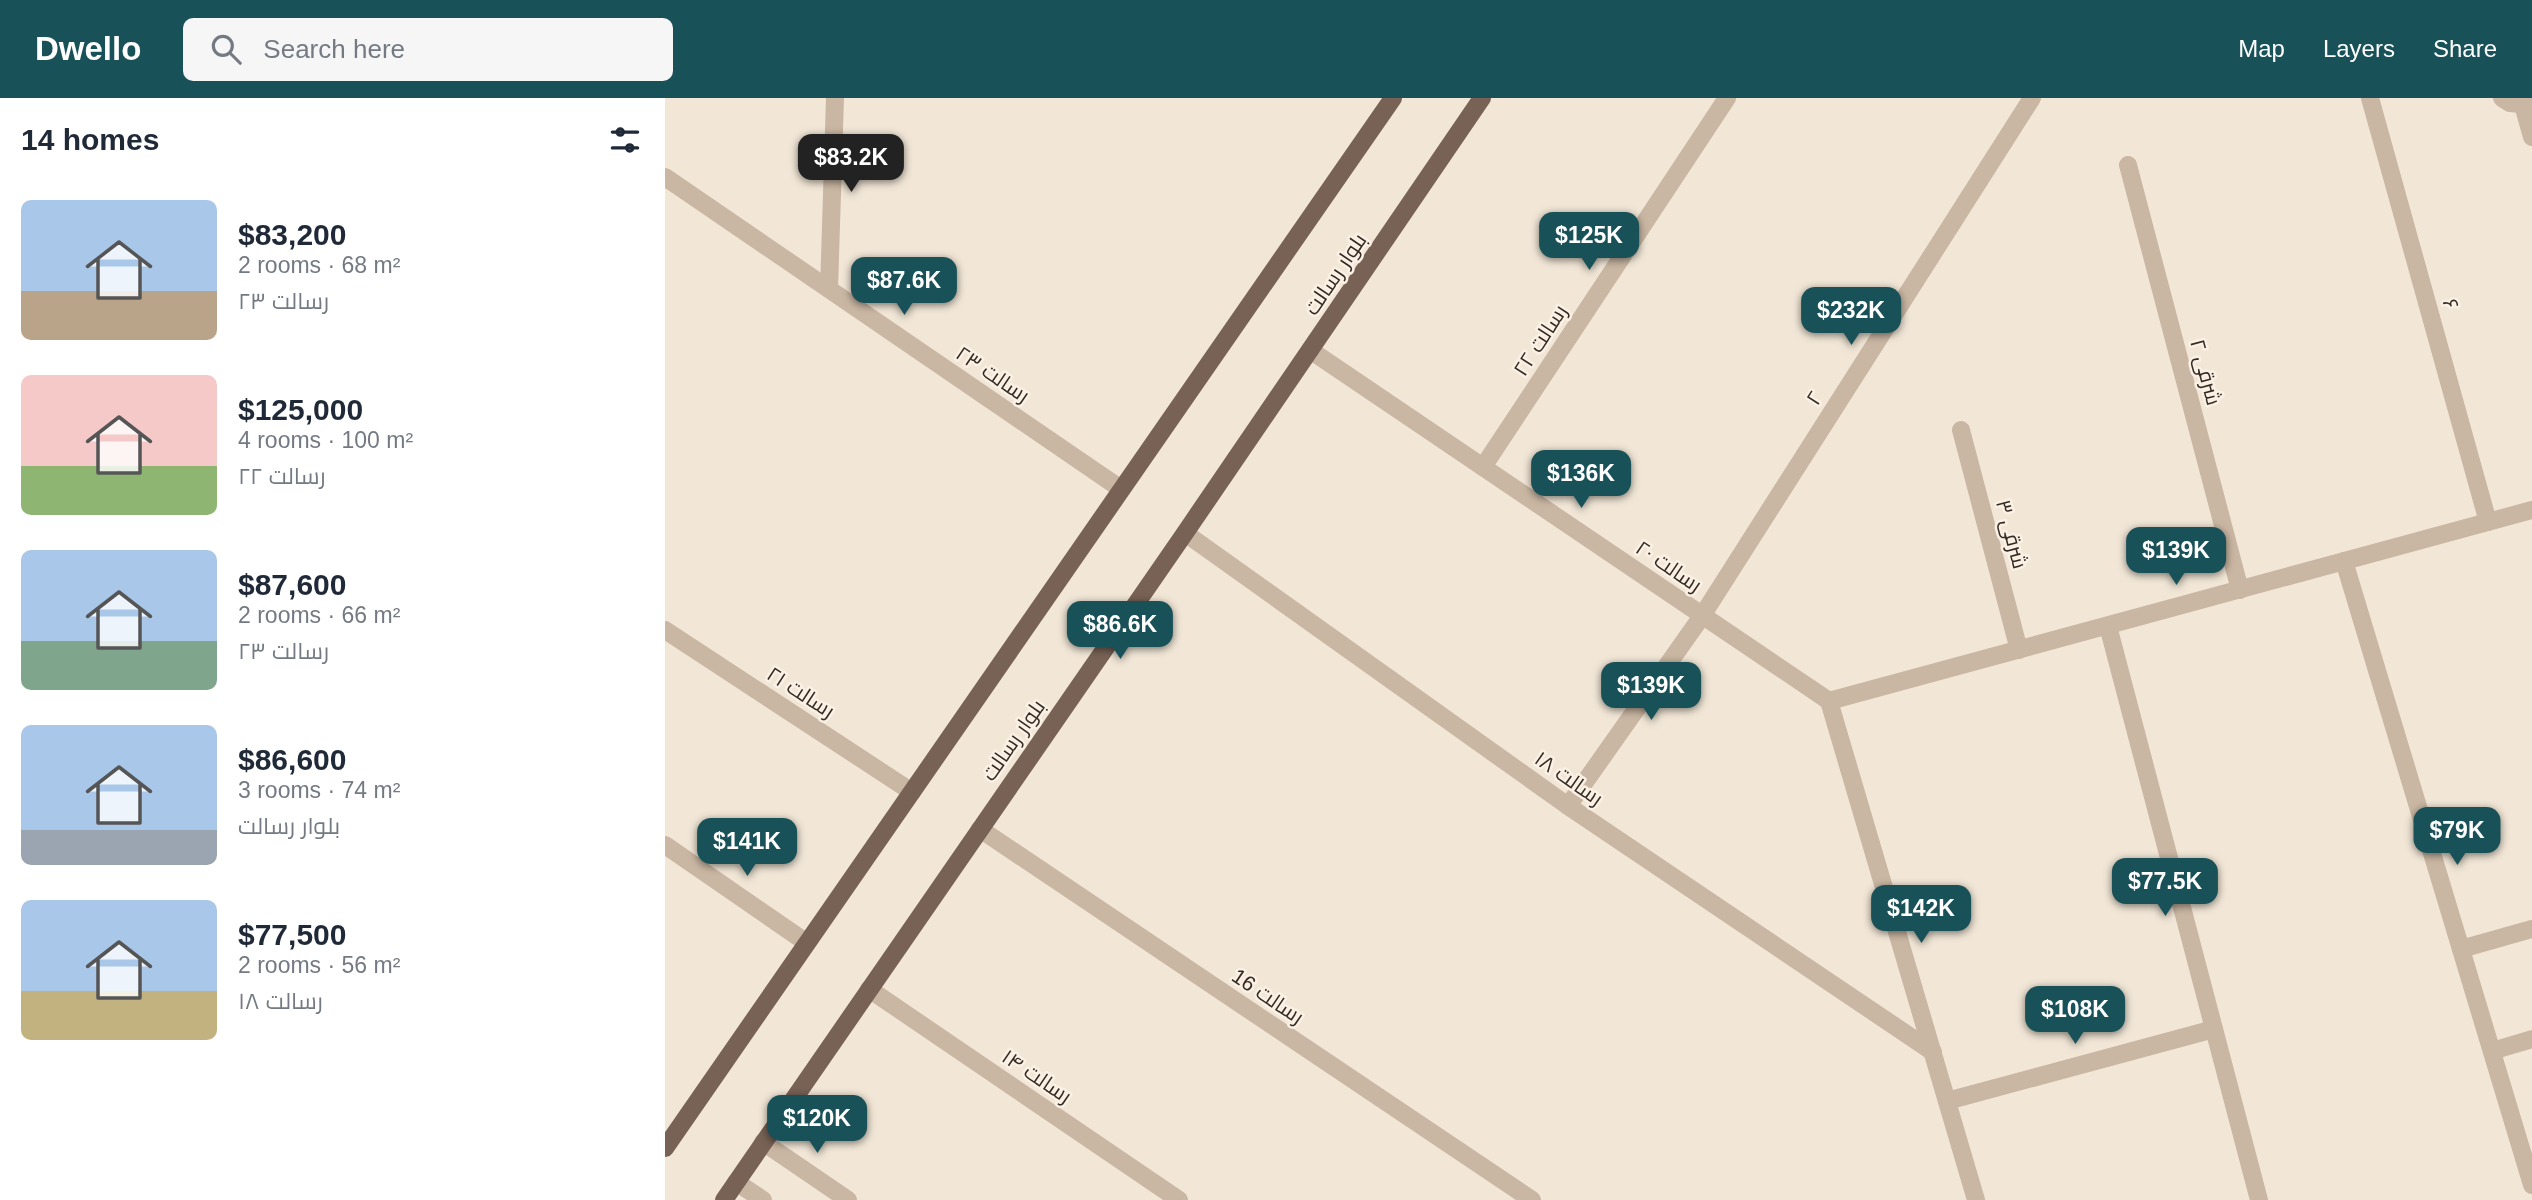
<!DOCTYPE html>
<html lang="en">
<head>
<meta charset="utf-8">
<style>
  :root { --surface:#fff; --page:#f6f6f7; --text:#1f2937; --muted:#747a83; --accent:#195158 }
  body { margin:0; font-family:Arial,Cairo,sans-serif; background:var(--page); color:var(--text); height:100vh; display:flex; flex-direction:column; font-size:26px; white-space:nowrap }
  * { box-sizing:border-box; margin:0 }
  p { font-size:23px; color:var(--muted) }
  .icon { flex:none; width:38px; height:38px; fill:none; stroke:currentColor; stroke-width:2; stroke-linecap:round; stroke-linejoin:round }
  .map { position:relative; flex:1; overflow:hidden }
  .details { display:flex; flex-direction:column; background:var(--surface); width:665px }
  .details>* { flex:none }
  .price { position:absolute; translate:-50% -60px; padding:0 16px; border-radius:14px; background:var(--accent); color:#fff; font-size:23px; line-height:46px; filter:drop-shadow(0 2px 4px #0008) }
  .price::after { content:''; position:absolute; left:50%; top:42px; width:21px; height:16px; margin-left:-10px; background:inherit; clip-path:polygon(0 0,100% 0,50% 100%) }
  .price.selected { background:#222; color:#fff }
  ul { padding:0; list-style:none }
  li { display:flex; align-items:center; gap:21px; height:175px; padding:0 21px }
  li span { display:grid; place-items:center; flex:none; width:196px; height:140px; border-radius:10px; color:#555 }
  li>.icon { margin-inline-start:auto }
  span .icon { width:84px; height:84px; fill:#fffc; stroke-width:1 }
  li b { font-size:30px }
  h2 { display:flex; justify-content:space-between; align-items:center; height:84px; padding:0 21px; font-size:30px }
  header { display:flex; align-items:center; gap:42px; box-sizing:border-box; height:98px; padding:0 35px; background:var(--accent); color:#fff }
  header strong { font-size:33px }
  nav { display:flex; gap:38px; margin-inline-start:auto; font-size:24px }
  .search { width:490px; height:63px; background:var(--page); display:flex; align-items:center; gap:18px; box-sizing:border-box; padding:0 24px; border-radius:10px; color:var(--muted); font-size:26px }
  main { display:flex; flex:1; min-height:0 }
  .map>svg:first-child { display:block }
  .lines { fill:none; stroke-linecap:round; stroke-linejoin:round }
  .minor { stroke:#cab7a3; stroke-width:18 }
  .major { stroke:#786255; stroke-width:18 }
  .labels { text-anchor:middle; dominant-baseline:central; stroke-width:5; stroke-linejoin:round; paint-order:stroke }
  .street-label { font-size:21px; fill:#352b25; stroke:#faf0e3 }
</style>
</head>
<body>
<header>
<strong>Dwello</strong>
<div class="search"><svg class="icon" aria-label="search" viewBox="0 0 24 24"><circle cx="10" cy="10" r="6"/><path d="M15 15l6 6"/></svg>Search here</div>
<nav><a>Map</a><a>Layers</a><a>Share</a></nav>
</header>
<main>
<section class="details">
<h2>14 homes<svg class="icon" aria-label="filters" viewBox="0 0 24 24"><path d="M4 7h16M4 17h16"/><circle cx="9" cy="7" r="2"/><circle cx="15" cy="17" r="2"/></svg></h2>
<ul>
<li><span style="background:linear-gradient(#a9c7e8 65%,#b9a48a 0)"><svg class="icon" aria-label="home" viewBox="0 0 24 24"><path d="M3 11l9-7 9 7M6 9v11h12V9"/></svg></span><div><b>$83,200</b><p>2 rooms · 68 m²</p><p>رسالت ۲۳</p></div></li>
<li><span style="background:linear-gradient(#f6c9c9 65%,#8fb573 0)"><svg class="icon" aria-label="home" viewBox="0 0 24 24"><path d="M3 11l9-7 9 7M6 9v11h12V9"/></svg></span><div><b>$125,000</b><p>4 rooms · 100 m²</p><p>رسالت ۲۲</p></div></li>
<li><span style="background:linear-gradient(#a9c7e8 65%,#7fa58c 0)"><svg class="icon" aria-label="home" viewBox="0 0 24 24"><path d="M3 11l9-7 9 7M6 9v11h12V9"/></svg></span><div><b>$87,600</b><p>2 rooms · 66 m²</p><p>رسالت ۲۳</p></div></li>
<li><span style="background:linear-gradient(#a9c7e8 75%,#9aa5b1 0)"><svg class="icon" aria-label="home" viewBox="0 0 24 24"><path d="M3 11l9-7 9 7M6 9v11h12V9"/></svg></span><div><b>$86,600</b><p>3 rooms · 74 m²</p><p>بلوار رسالت</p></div></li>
<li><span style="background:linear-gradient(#a9c7e8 65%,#c2b280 0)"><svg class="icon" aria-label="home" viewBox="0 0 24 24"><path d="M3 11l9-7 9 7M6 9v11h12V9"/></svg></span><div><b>$77,500</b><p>2 rooms · 56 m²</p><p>رسالت ۱۸</p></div></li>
</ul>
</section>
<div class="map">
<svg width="1867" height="1102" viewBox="0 0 1867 1102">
  <rect width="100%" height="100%" fill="#f2e7d7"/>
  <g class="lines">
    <g class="minor">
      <polyline points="1705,0 1823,424"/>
      <polyline points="1837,0 1845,5 1867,7"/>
      <polyline points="1858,7 1867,39"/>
      <polyline points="1463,67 1575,492"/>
      <polyline points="0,79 456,391"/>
      <polyline points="164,191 170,0"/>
      <polyline points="645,252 1164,603"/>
      <polyline points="1296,332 1354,552"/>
      <polyline points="818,369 1062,0"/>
      <polyline points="520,435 903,708 1268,954"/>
      <polyline points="1679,463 1867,1087"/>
      <polyline points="1443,528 1594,1102"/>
      <polyline points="0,532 247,694"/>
      <polyline points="1164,603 1867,412"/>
      <polyline points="1164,603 1311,1102"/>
      <polyline points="903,708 1037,518 1367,0"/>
      <polyline points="315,731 867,1102"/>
      <polyline points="0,747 142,845"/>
      <polyline points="1796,851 1867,831"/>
      <polyline points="204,891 514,1102"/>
      <polyline points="1827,953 1867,941"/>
      <polyline points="1282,1003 1549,931"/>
      <polyline points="98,1044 183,1102"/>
      <polyline points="71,1084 98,1102"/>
    </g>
    <g class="major">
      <polyline points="0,1050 728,0"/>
      <polyline points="59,1102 520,435 817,0"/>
    </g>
  </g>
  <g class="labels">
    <g class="street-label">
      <text transform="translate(670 176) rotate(-56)">بلوار رسالت</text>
      <text transform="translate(1786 206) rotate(74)">۶</text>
      <text transform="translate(875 242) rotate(-57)">رسالت ۲۲</text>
      <text transform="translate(1541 274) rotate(75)">۲ شرقی</text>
      <text transform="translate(328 276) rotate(34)">رسالت ۲۳</text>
      <text transform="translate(1149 300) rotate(-57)">۲</text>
      <text transform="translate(1347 436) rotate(75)">۳ شرقی</text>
      <text transform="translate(1004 468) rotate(34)">رسالت ۲۰</text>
      <text transform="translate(136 594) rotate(33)">رسالت ۲۱</text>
      <text transform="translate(348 642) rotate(-55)">بلوار رسالت</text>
      <text transform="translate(904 680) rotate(35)">رسالت ۱۸</text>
      <text transform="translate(603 898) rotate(34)">رسالت 16</text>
      <text transform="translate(372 978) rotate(34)">رسالت ۱۴</text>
    </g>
  </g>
</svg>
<b class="price selected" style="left:186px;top:96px">$83.2K</b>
<b class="price" style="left:924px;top:174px">$125K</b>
<b class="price" style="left:239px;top:219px">$87.6K</b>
<b class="price" style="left:1186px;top:249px">$232K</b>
<b class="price" style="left:916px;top:412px">$136K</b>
<b class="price" style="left:1511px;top:489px">$139K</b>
<b class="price" style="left:455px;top:563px">$86.6K</b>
<b class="price" style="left:986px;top:624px">$139K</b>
<b class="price" style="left:1792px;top:769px">$79K</b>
<b class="price" style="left:82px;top:780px">$141K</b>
<b class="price" style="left:1500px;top:820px">$77.5K</b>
<b class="price" style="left:1256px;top:847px">$142K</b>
<b class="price" style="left:1410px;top:948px">$108K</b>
<b class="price" style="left:152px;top:1057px">$120K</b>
</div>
</main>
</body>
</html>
